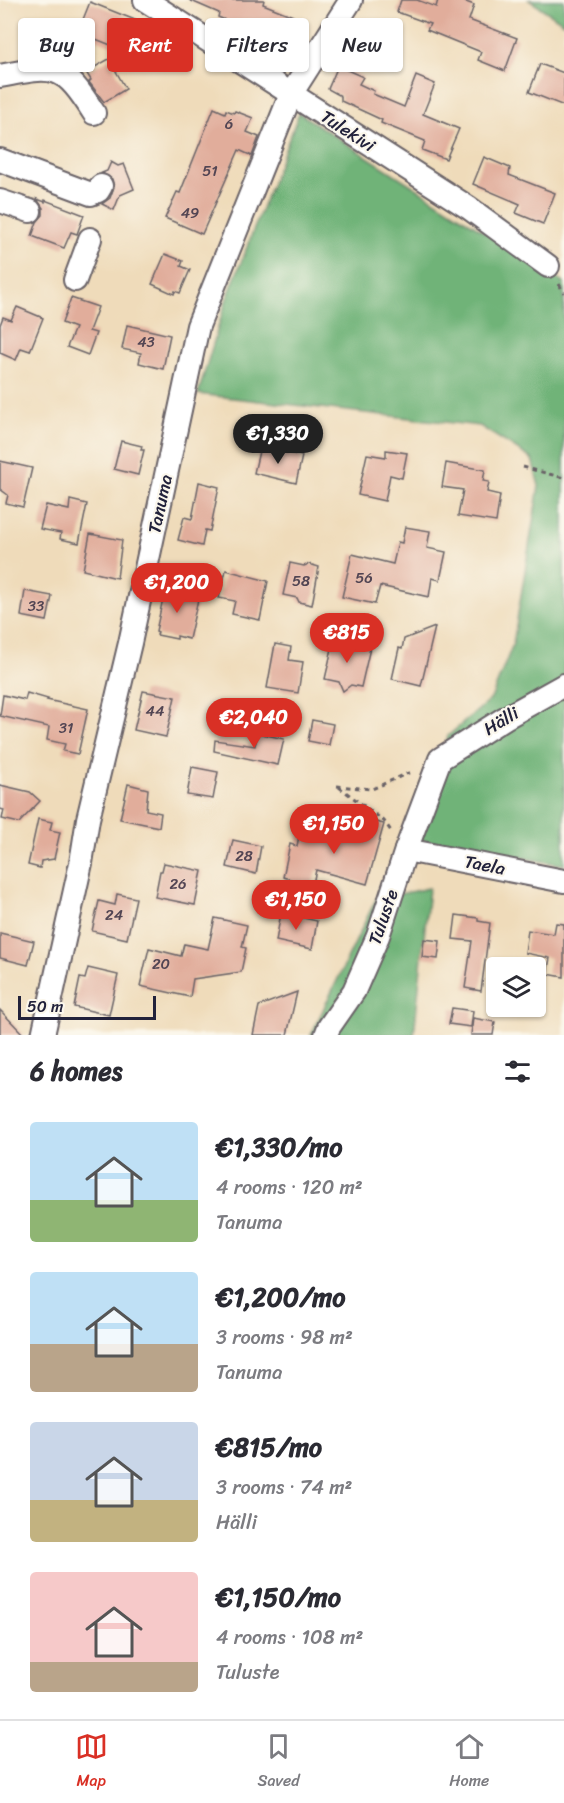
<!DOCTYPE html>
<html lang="en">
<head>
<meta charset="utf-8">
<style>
  :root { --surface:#fff; --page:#f7f7f7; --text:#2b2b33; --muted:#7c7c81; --line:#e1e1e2; --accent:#d93025 }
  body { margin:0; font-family:Sriracha,sans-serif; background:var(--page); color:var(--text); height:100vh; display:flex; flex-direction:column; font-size:22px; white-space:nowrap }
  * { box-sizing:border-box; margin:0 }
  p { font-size:20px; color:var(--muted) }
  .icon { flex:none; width:33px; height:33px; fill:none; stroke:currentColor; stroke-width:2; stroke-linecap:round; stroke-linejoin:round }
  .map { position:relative; height:1035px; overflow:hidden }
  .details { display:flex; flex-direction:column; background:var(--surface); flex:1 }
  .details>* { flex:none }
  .top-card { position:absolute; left:18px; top:18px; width:528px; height:54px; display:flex; gap:12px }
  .controls { position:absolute; left:486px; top:957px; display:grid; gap:12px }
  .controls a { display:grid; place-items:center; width:60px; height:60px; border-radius:6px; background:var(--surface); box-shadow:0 2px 4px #0004; font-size:30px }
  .scale { position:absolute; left:18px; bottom:15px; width:138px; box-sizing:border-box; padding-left:6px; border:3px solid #22223b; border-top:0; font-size:16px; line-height:21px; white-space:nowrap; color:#22223b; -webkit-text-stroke:4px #fbf7ec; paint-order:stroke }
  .price { position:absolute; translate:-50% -51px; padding:0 14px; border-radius:21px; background:var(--accent); color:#fff; font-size:20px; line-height:39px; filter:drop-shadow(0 2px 3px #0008) }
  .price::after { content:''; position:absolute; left:50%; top:36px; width:18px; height:14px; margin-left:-9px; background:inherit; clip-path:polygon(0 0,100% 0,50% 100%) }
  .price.selected { background:#222; color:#fff }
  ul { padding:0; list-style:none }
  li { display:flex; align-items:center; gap:18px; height:150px; padding:0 30px }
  li span { display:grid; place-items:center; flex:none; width:168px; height:120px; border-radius:6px; color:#555 }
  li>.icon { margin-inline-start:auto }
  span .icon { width:72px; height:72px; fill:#fffc; stroke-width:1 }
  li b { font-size:26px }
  h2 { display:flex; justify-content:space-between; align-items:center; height:72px; padding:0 30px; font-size:26px }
  .pill { padding:0 21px; border-radius:6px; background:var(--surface); box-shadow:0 2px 4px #0004; font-size:21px; line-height:54px }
  .pill.selected { background:var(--accent); color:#fff }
  .dock { display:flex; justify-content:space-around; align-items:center; height:84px; border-top:2px solid var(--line); background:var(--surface); font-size:16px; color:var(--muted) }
  .dock a { display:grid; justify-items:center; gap:3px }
  .dock .selected { color:var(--accent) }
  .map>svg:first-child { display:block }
  .forest { fill:#6fb378; stroke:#486a5a; stroke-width:1.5 }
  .building { fill:#e1ad9b }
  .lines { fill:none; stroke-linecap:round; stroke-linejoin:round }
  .minor-casing { stroke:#6a6367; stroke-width:26 }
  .path { stroke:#6a6367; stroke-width:3; stroke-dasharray:4.5 4.5; stroke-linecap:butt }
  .minor { stroke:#fff; stroke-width:22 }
  .labels { text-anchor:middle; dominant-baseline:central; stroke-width:4.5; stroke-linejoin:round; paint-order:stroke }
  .number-label { font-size:15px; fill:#524553 }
  .street-label { font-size:18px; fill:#22223b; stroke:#fbf7ec }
</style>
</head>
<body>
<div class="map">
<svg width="564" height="1035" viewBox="0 0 564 1035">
  <rect width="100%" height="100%" fill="#fbf7ec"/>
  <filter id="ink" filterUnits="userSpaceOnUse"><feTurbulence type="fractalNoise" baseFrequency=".0167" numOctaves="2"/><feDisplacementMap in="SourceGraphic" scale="12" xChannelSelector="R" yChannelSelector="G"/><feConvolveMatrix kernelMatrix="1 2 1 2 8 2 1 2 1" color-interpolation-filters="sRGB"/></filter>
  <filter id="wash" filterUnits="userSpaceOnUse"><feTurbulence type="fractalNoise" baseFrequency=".008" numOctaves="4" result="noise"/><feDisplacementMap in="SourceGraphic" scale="24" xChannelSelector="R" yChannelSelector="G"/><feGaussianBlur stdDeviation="1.35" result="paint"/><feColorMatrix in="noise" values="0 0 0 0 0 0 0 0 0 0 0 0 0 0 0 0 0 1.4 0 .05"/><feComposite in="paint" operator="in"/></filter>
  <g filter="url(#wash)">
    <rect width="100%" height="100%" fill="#efdbba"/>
    <g class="forest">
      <polygon points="529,0 564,0 564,23"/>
      <polygon points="299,113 564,283 564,865 421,840 448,736 491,699 513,644 539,486 532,459 480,426 198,394 226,301"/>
      <polygon points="429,888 414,1035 311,1035 376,899"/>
    </g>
    <g id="blocks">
      <g class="building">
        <polygon points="189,0 264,0 263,4 293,16 288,28 298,32 289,54 252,39 254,32 218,17 219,13"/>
        <polygon points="401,0 417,0 436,7 438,0 461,0 474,5 469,20 517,38 505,71 478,60 481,52 427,30 430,24 397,12"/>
        <polygon points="90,2 150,26 149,28 173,47 169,58 141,57 78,32"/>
        <polygon points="109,59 126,89 104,102 89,82 91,80 86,72"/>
        <polygon points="540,64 564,73 564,106 529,92"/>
        <polygon points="338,66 363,77 359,84 374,91 373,94 404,107 416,76 435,84 423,114 459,129 446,159 422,150 425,141 381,123 382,120 341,101 341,96 328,89"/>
        <polygon points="214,108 225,113 226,110 234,113 235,111 253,118 247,132 259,137 252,156 239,150 202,234 165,218 177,192 180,193"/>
        <polygon points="484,157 510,168 509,175 555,193 543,224 516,213 520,204 473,184"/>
        <polygon points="111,162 118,166 124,164 134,189 120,195 114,210 102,204 110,198 114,187 112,179 102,173 107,171"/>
        <polygon points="37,199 45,202 45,200 84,215 77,234 71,232 64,248 32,236 37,222 43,215 43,208"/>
        <polygon points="165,254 183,261 181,266 190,270 180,293 175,291 174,294 152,284"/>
        <polygon points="71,298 98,307 89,331 96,333 88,355 67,347 75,328 62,323"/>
        <polygon points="17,307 43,318 30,351 21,348 16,360 0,353 0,325 3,317 11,320"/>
        <polygon points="127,325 170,335 163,369 139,363 141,353 122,349"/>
        <polygon points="121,441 142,446 141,450 144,450 138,475 114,469"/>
        <polygon points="260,447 302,456 296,483 254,473"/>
        <polygon points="386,450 407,453 402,478 390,475 385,501 358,495 367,454 386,457"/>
        <polygon points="0,461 32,468 23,507 6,503 8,495 0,489"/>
        <polygon points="446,463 485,470 483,481 489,482 487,492 500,495 496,522 458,516 463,490 442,487"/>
        <polygon points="199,482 219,487 210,531 205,530 202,546 178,540 184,517 192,519"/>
        <polygon points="70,500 87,504 79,543 60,539 61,533 40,529 46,505 69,510"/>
        <polygon points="405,527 430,531 427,548 446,552 440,580 432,578 429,597 380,586 375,604 342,597 352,554 393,564 398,542 402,543"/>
        <polygon points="90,534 122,540 117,578 83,570"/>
        <polygon points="290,563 304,566 309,564 319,567 312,605 299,602 297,598 283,595"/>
        <polygon points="226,570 268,581 260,620 232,614 235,601 219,598"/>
        <polygon points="165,589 199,595 189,639 177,636 177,639 157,635 158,632 156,631"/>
        <polygon points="25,591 52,596 47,621 21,616"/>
        <polygon points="435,627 421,686 392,679 399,648 402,649 404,639"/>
        <polygon points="334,640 370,648 361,687 351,685 343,691 339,682 325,679"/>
        <polygon points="275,644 291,647 289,660 303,662 298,693 267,688"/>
        <polygon points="143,691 175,697 166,737 134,730"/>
        <polygon points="27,693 48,699 47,700 88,709 78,754 63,751 65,744 47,740 49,727 0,716 3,695 25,700"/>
        <polygon points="312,720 333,724 329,745 308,741"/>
        <polygon points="258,733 284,739 278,765 214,751 215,740 255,746"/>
        <polygon points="192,767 218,772 213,799 187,795"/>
        <polygon points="128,784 148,789 146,810 161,813 159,827 120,819"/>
        <polygon points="0,785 30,792 40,801 19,823 2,819 4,810 0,809"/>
        <polygon points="356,817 384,824 367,884 316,870 312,888 289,883 290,879 283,877 290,844 297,846 300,831 349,841"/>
        <polygon points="38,819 52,822 50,830 60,832 54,859 41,861 40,868 28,865"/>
        <polygon points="233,840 261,846 256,874 227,867"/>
        <polygon points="164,863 202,871 195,905 155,897 160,871 162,871"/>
        <polygon points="117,894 136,898 127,939 92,931 99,901 115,905"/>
        <polygon points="281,913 317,921 312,949 276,941"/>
        <polygon points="456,915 478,918 478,921 490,923 481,991 465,988 472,941 453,939"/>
        <polygon points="215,918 247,925 242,947 246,948 241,972 193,979 190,997 140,986 149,948 181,956 184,944 208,949"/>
        <polygon points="556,923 564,924 564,977 547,974 550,958 525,953 528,930 554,934"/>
        <polygon points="0,933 34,941 28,965 0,958"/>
        <polygon points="424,939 440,941 438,959 422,957"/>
        <polygon points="88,968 118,975 109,1015 74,1007 80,978 85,979"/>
        <polygon points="297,992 287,1035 253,1035 259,1006"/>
        <polygon points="452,1008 473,1011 471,1027 449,1024"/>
        <polygon points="0,1010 24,1035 0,1035"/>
        <polygon points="473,1018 495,1022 493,1035 471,1035"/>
      </g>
    </g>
  </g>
  <g filter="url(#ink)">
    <use href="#blocks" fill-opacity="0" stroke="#6a6367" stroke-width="1.5"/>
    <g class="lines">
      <defs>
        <g id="minor">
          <polyline points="145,0 469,208 548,266"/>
          <path d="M0,76C56,65 63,64 94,113"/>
          <polyline points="0,160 91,194 98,191 101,186"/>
          <polyline points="0,201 30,211"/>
          <polyline points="75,280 90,239"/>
          <polyline points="406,850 564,881"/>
          <polyline points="43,1035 81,863 88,819 130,643 198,326 291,94 351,0"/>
          <polyline points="326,1035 329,1027 354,991 378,936 406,850 440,759 505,718 564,685"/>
        </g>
      </defs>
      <use href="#minor" class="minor-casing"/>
      <g class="path">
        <polyline points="559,284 564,293"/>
        <polyline points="523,467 564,478"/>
        <polyline points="337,786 372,789 413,771"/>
        <polyline points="339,787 384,821 391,831"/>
      </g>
      <use href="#minor" class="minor"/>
    </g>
  </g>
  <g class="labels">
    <g class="number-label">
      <text x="229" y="124">6</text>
      <text x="210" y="171">51</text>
      <text x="190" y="213">49</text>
      <text x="146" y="342">43</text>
      <text x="364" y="578">56</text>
      <text x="301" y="581">58</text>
      <text x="36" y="606">33</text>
      <text x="155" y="711">44</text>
      <text x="66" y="728">31</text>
      <text x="244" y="856">28</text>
      <text x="178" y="884">26</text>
      <text x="114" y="915">24</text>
      <text x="161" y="964">20</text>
    </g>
    <g class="street-label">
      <text transform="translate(348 131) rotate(33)">Tulekivi</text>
      <text transform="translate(160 504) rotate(-78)">Tanuma</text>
      <text transform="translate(501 721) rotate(-31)">Hälli</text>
      <text transform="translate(485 865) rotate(11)">Taela</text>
      <text transform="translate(383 917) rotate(-71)">Tuluste</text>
    </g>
  </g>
</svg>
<div class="controls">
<a><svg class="icon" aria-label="layers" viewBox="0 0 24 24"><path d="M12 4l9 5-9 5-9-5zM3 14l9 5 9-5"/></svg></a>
</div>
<div class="scale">50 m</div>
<b class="price selected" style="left:278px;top:465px">€1,330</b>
<b class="price" style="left:177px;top:614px">€1,200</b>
<b class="price" style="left:347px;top:664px">€815</b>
<b class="price" style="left:254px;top:749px">€2,040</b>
<b class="price" style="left:334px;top:855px">€1,150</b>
<b class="price" style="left:296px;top:931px">€1,150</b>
<div class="top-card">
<a class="pill">Buy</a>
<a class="pill selected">Rent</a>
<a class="pill">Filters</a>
<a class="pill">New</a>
</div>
</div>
<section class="details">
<h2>6 homes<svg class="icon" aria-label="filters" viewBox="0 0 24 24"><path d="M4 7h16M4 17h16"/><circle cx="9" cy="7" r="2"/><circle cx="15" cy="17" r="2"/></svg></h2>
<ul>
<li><span style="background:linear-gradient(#bfe0f5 65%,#8fb573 0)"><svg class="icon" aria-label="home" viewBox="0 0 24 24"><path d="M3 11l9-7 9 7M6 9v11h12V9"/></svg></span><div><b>€1,330/mo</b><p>4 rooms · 120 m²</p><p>Tanuma</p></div></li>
<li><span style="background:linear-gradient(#bfe0f5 60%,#b9a48a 0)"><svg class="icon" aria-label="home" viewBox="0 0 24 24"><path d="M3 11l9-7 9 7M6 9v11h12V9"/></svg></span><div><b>€1,200/mo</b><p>3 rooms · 98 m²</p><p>Tanuma</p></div></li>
<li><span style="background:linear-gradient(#c9d6e8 65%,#c2b280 0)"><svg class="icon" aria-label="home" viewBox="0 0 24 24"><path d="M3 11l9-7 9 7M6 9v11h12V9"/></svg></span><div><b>€815/mo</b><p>3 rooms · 74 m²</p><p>Hälli</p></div></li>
<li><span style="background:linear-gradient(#f6c9c9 75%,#b9a48a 0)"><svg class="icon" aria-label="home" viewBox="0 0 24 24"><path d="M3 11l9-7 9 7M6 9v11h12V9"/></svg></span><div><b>€1,150/mo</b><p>4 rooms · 108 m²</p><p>Tuluste</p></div></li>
</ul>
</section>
<nav class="dock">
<a class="selected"><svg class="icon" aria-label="map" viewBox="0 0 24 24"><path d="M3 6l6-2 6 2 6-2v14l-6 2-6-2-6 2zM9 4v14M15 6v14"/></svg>Map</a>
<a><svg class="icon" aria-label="saved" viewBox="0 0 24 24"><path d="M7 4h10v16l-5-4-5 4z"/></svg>Saved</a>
<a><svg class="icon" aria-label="home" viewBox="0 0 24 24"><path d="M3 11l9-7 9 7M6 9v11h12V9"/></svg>Home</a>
</nav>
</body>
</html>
